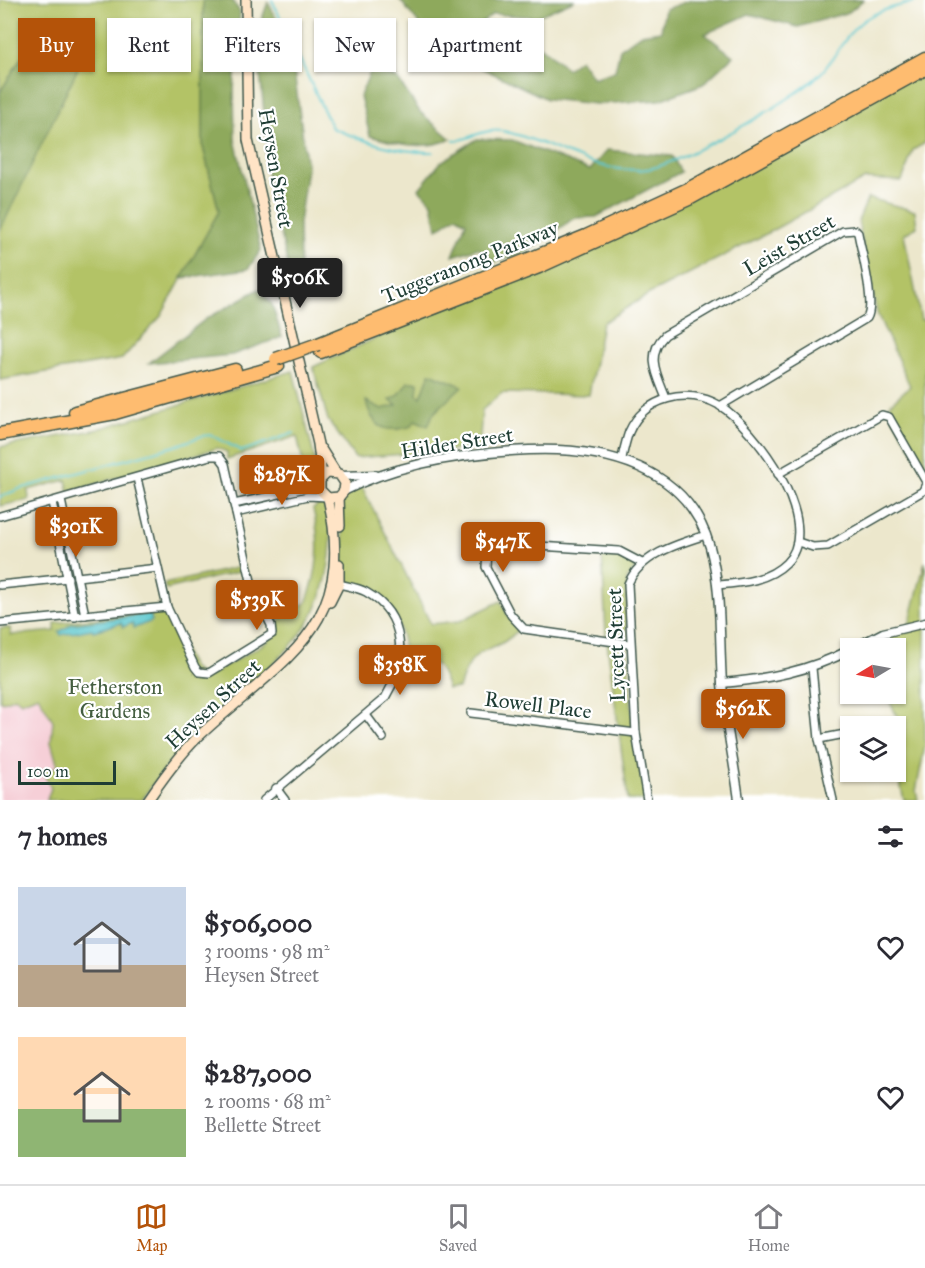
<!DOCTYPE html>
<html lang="en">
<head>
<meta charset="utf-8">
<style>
  :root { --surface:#fff; --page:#f7f7f7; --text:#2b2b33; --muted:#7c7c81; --line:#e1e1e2; --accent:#b45309 }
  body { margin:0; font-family:"IM FELL Great Primer",serif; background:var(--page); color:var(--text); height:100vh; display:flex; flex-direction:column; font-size:22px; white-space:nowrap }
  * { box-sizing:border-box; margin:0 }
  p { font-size:20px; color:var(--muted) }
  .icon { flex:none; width:33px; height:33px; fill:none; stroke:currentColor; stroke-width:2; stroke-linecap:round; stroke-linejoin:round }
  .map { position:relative; height:800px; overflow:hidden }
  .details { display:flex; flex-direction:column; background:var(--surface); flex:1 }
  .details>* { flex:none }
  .hud { position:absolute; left:18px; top:18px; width:600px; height:54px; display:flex; gap:12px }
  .needle { width:39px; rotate:260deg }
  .buttons { position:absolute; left:840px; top:638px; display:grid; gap:12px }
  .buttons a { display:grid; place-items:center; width:66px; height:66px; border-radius:0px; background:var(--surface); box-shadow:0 2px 4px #0004; font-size:30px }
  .scale { position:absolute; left:18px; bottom:15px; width:98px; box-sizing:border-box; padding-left:6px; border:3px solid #1f3d34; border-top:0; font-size:16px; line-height:21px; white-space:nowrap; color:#1f3d34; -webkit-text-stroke:4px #fff; paint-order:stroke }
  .price { position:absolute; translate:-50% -51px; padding:0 14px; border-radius:6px; background:var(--accent); color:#fff; font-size:20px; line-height:39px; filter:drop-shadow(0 2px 3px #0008) }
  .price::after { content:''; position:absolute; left:50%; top:36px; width:18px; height:14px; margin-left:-9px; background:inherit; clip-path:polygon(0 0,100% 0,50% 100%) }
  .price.on { background:#222; color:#fff }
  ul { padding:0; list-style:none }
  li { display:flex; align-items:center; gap:18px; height:150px; padding:0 18px }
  li span { display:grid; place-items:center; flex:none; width:168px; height:120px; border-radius:0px; color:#555 }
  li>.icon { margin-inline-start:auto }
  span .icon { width:72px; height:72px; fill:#fffc; stroke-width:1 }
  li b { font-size:26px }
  h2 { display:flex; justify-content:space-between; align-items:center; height:72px; padding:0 18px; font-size:26px }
  .tag { padding:0 21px; border-radius:0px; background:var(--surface); box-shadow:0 2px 4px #0004; font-size:21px; line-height:54px }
  .tag.on { background:var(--accent); color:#fff }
  .tabs { display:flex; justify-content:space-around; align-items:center; height:84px; border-top:2px solid var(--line); background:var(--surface); font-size:16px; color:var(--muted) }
  .tabs a { display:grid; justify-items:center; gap:3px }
  .tabs .on { color:var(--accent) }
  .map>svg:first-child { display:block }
  .built { fill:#f6cfd7 }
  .green { fill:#b3c366; stroke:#69804d; stroke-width:1.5 }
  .forest { fill:#8ea95b; stroke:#567348; stroke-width:1.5 }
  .water { fill:#5ac7ce; stroke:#3c8281; stroke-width:1.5 }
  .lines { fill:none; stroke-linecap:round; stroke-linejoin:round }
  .stream { stroke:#5ac7ce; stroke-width:2 }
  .minor-casing { stroke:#3e564b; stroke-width:10 }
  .tertiary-casing { stroke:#3e564b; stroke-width:11 }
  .secondary-casing { stroke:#3e564b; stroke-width:12 }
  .motorway-casing { stroke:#3e564b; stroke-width:15 }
  .minor { stroke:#fff; stroke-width:7 }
  .tertiary { stroke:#fff; stroke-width:8 }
  .secondary { stroke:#ffe4c6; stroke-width:9 }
  .motorway { stroke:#febc70; stroke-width:12 }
  .motorway-bridge-casing { stroke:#3e564b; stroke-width:15; stroke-linecap:butt }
  .motorway-bridge { stroke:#febc70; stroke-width:12 }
  .labels { text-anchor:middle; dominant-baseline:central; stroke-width:4.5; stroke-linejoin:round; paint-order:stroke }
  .street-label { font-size:21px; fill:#1f3d34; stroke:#fff }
  .park-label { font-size:21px; fill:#445e40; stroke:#fff }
</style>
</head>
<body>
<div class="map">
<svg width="925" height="800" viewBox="0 0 925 800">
  <rect width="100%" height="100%" fill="#fff"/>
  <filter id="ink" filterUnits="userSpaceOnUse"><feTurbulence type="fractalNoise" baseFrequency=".0167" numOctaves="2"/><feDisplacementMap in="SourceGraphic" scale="12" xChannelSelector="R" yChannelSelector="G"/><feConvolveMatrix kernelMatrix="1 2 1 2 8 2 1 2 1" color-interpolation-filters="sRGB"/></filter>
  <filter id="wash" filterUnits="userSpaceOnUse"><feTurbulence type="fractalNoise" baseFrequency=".008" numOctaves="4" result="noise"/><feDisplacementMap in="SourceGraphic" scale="24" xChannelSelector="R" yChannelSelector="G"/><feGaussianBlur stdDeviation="1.35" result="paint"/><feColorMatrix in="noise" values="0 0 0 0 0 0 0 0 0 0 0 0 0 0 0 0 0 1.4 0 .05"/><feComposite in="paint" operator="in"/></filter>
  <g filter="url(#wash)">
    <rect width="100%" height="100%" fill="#ece7cc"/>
    <polygon class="built" points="38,694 53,722 51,742 58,767 47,800 0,800 0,700 3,702 15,697 21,701"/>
    <g class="green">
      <polygon points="0,0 203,0 203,147 219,211 161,316 122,359 0,380"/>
      <polygon points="925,69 925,143 913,150 902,181 865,179 766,234 649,294 602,323 589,395 502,393 482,410 479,448 355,458 328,420 313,367 472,294"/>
      <polygon points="868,198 915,211 917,227 904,234 921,320 925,320 925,472 894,419 890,404 910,386 877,313 858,221"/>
      <polygon points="293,371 317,468 315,479 308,483 297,436 227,459 227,452 217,448 69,492 66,480 28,490 29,500 0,506 0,447 95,430"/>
      <path d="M361,485L431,624L460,621L501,601L508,616L519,629C493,659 476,635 459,688L448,689C438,659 435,661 405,657C401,614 387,595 346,581L342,568L344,551L339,499Z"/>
      <path d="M322,502C331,515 332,539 330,555C321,643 263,667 206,723C183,746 160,772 142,800H47L51,788L42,770L58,767L51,742L53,721L38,695L21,702L15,697L3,702L0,700V628H10L11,635L55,631V623L158,611C183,622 179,664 203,676L211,675L267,642L282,617L306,603C319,571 321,542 313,509Z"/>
      <polygon points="602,552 619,554 638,564 627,579 627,647 634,735 646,800 628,800 606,635"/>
      <polygon points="925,562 925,746 916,791 918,800 904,800 896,765 899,720 885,693 896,693 896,648 863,648 885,636 908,629"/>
      <polygon points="245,566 238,572 166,589 164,584"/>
    </g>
    <g class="forest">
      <polygon points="203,0 232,0 240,12 234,90 235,140 261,250 248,269 182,278 219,211 203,147"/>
      <polygon points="400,0 575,0 536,17 493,14 473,30 462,56 422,28"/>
      <path d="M691,0H863L849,12L798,27L749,14L705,34L733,56L703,84L660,100L596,104L547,99L475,65L514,38C536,40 551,54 567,69L580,59L593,78L615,71L620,49L641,34L661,31L665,9Z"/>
      <polygon points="268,2 291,49 307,168 299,223 300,268 290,275 265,164 267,141 256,35"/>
      <polygon points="89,45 0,231 0,92 21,58"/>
      <path d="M371,70L397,78L420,112L451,139C423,151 398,144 370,136L360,96Z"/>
      <polygon points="477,139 512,140 590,170 607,150 672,156 681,172 596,217 574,218 526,253 496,262 478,248 453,256 466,222 456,216 437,229 432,203 419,189 441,162"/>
      <polygon points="259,289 272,304 282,337 232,355 149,363 206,319"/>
      <path d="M430,373L462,386L433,414L428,426L415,420L412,426C386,434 373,429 366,401L382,409L397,405L390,400L398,396L408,382H418L417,394L421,397Z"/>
    </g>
    <polygon class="water" points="150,614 152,621 134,628 132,623 123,627 121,623 93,631 92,629 61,635 59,632 72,624"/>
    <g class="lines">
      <g class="stream">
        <path d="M272,0L332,128C364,141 398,153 433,152"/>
        <path d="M454,141C471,139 484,128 502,131C551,140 594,176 647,169C679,165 798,98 821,73C836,57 846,33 864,20C881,8 900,7 919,0"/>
        <polyline points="0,497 19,489 175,446 202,436 211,435 242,451 294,433"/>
      </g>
    </g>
  </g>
  <g filter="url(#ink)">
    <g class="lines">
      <defs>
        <g id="minor">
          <path d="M666,398C657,375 645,355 665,335L843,231L855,230L858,233C861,251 876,303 867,318L720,406"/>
          <path d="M622,458C624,449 626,440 629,432C644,397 687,387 719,405C755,427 826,524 786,563C768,581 741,583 718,585"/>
          <polyline points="778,474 882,415 889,417 925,480"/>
          <polyline points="61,500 85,615"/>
          <polyline points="52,502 75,617"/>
          <polyline points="234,504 306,488 320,480"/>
          <polyline points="236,513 308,496 327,497"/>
          <polyline points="0,516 210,456 219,456 225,464 253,590 271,625 272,634 209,673 199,672 195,667 167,607 137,478"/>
          <polyline points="798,542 813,547 828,546 923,491 925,486"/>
          <polyline points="77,577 158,568"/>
          <polyline points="0,585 68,578"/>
          <polyline points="0,623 167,607"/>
          <polyline points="629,644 524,629 511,615 486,567 487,550 506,544 619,551 642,563"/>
          <polyline points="812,668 819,739 833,800"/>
          <polyline points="471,713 636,733"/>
          <polyline points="366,715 383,738"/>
          <polyline points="819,739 845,734"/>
          <polyline points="276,788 285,800"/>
          <path d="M264,800L385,698C407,662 407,615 366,592C357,587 345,586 335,583"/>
          <path d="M647,800L636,733L628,584C640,555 677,544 706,535"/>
        </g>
        <g id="tertiary">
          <polyline points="341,476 375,475"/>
          <path d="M344,491C399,462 468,453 529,450C604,447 687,466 710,547C722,591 719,638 722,683C725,722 734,761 739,800"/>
          <polyline points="854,648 883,633 925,623"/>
          <path d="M722,683C768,679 809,671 850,650"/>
        </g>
        <g id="secondary">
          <polyline points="246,0 248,140 318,444 322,477"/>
          <polyline points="321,449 336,473"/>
          <polyline points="339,497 328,498 320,490 320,480 327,473 339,474 345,483 344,491 339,497 340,526"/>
          <polyline points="330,602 339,584 339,564"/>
          <path d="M148,800C163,778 180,754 199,736C282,658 358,630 328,498"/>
        </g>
        <g id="motorway">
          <polyline points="318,344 586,236 688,189 925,58"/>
          <polyline points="321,352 539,267 691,198 925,69"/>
          <polyline points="75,412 235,370"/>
          <polyline points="0,434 115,413 278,366"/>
        </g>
      </defs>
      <use href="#minor" class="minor-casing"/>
      <use href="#tertiary" class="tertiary-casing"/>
      <use href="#secondary" class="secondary-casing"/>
      <use href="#motorway" class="motorway-casing"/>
      <use href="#minor" class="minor"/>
      <use href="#tertiary" class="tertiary"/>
      <use href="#secondary" class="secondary"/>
      <use href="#motorway" class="motorway"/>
      <defs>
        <polyline id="motorway-bridge" points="276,359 318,344"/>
      </defs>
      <use href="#motorway-bridge" class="motorway-bridge-casing"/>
      <use href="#motorway-bridge" class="motorway-bridge"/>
    </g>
  </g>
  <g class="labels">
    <g class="street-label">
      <text transform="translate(276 168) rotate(80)">Heysen Street</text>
      <text transform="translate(789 245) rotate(-30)">Leist Street</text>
      <text transform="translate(470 262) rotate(-22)">Tuggeranong Parkway</text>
      <text transform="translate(457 443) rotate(-9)">Hilder Street</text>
      <text transform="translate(616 645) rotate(-92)">Lycett Street</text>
      <text transform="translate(213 704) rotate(-43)">Heysen Street</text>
      <text transform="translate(538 705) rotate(7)">Rowell Place</text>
    </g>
    <g class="park-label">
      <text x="115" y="687">Fetherston<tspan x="115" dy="24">Gardens</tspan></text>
    </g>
  </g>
</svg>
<div class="buttons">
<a><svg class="needle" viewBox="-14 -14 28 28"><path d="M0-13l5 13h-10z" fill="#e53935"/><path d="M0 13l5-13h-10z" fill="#7c7c81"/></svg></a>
<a><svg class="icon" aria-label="layers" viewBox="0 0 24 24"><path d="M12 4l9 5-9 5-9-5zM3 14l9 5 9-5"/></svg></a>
</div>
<div class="scale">100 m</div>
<b class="price on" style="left:300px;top:309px">$506K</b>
<b class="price" style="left:282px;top:506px">$287K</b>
<b class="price" style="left:76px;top:558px">$301K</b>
<b class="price" style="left:503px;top:573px">$547K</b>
<b class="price" style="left:257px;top:631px">$539K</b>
<b class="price" style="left:400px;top:696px">$358K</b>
<b class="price" style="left:743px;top:740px">$562K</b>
<div class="hud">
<a class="tag on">Buy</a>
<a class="tag">Rent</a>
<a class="tag">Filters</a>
<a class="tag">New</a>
<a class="tag">Apartment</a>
</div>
</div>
<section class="details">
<h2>7 homes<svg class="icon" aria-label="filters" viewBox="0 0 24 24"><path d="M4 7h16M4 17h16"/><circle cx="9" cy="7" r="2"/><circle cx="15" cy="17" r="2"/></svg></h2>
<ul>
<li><span style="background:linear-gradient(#c9d6e8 65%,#b9a48a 0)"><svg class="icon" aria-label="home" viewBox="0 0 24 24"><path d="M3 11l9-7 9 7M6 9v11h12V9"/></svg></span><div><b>$506,000</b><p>3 rooms · 98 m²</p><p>Heysen Street</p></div><svg class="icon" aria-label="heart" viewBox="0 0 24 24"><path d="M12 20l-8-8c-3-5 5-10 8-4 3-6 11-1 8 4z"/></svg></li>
<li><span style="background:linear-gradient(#ffd9b3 60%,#8fb573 0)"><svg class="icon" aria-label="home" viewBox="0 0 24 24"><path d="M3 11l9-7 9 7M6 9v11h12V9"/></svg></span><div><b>$287,000</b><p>2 rooms · 68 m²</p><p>Bellette Street</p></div><svg class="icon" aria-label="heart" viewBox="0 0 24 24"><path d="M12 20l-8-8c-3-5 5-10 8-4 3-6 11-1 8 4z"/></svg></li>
</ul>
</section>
<nav class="tabs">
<a class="on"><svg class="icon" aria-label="map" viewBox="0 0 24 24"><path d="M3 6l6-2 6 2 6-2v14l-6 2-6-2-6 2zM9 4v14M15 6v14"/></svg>Map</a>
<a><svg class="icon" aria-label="saved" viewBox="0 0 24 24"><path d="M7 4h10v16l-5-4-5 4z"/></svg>Saved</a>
<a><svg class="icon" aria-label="home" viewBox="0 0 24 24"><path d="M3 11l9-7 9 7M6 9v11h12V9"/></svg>Home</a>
</nav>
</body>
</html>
